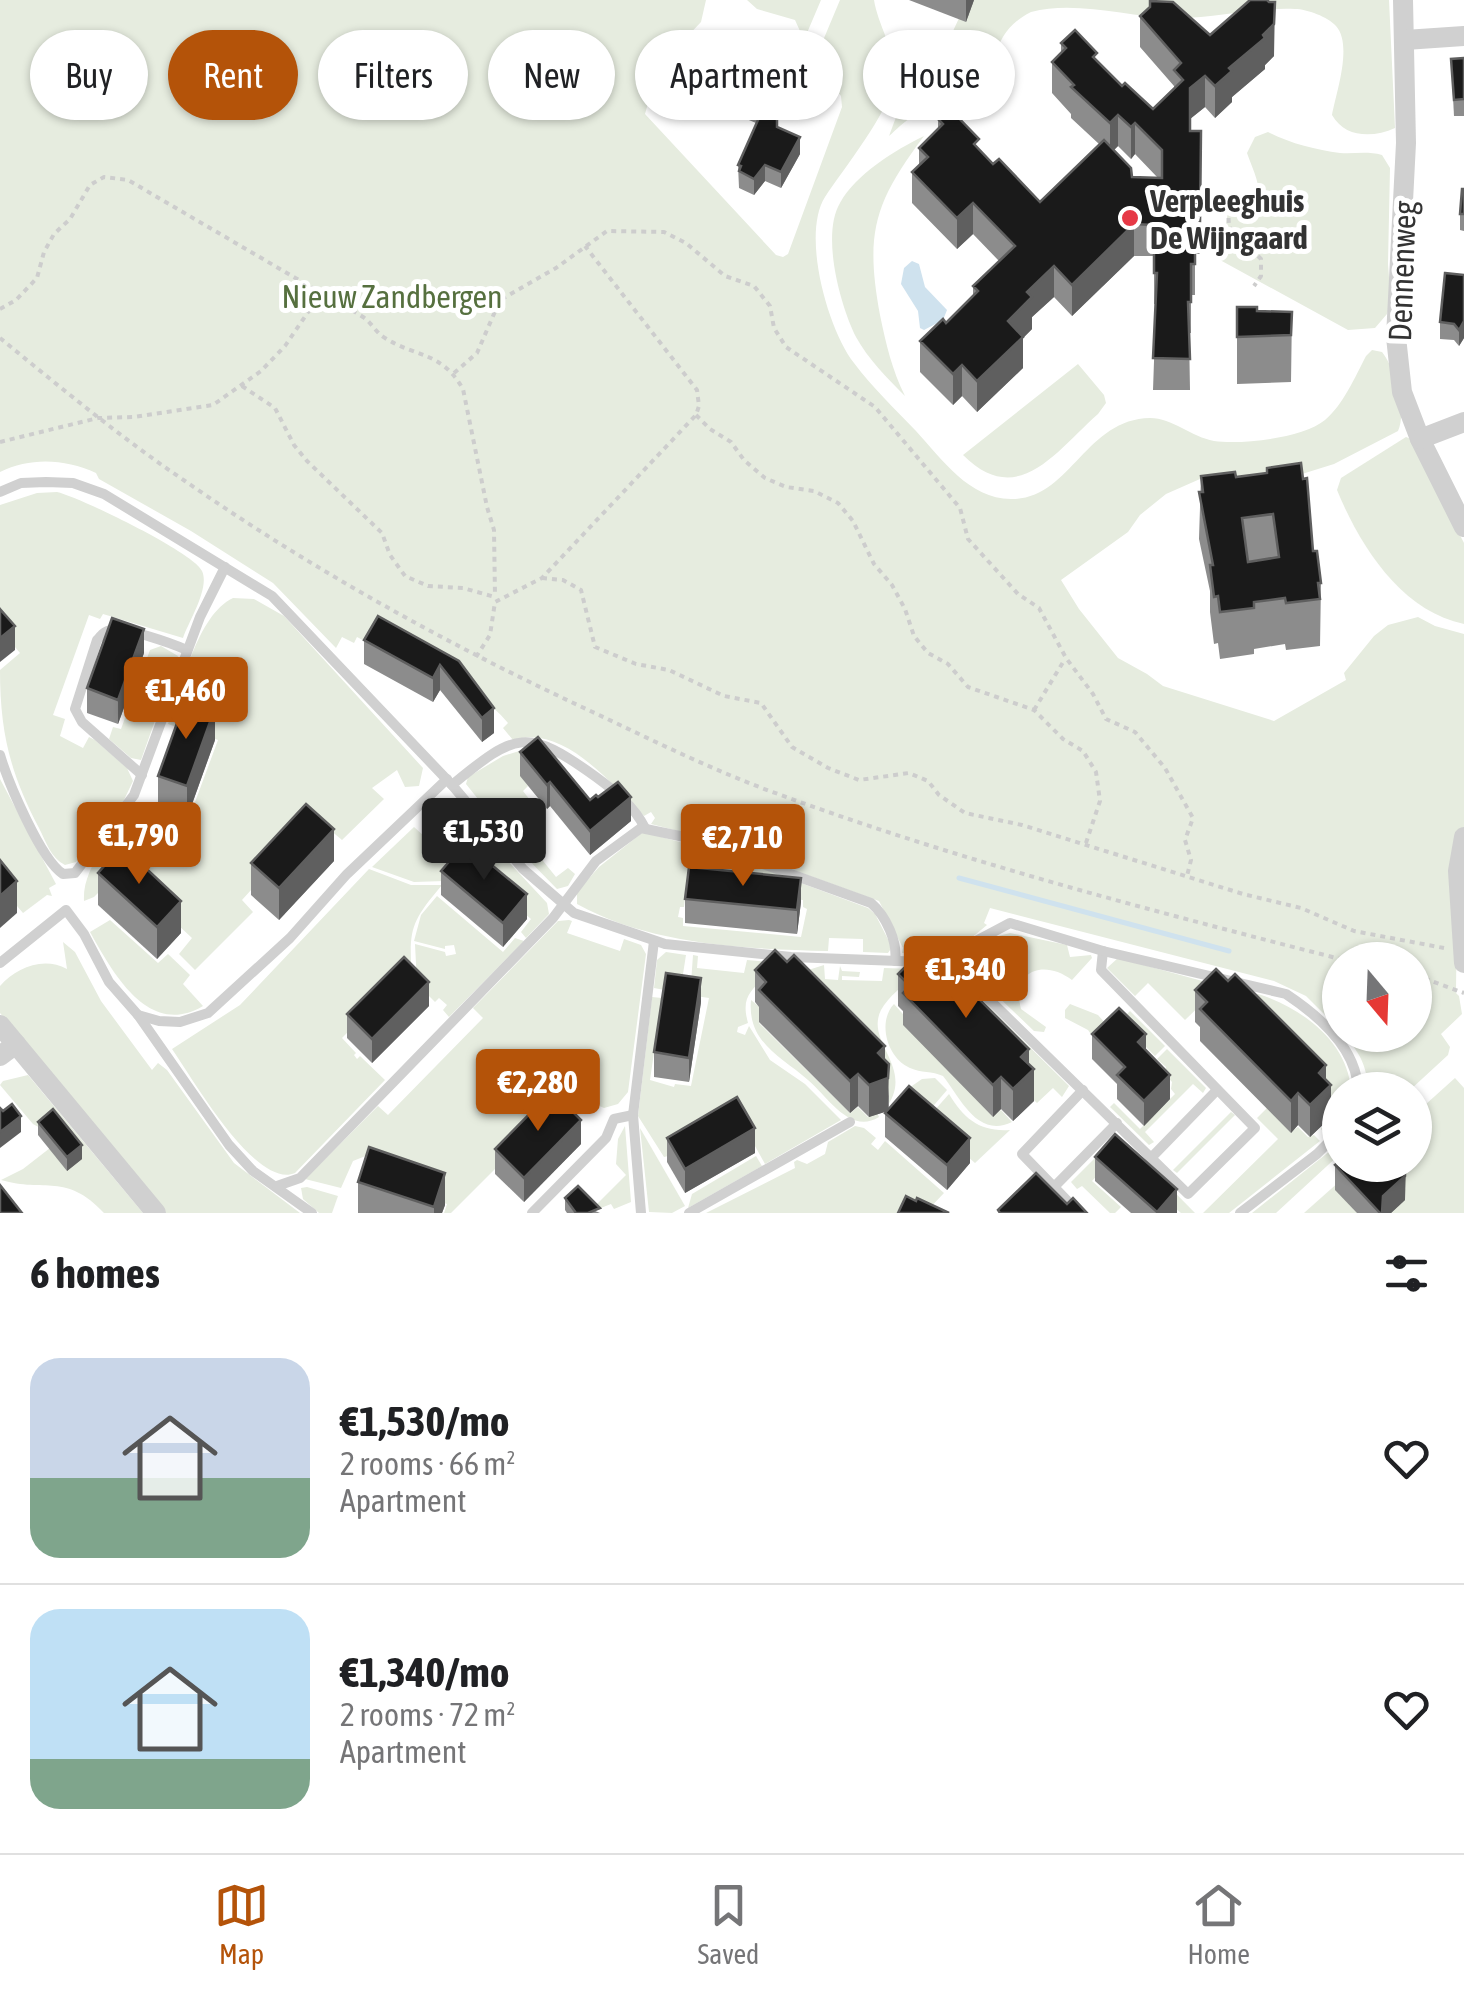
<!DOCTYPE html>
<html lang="en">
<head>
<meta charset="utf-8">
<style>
  :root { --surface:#fff; --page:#f2f2f2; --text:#202124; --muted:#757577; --line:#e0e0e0; --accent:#b45309 }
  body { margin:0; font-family:"Asap Condensed",sans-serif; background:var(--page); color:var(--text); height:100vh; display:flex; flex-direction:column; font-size:38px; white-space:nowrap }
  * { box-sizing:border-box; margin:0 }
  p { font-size:32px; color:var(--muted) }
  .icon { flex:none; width:55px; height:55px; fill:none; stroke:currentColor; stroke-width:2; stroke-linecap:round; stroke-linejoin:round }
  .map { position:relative; height:1213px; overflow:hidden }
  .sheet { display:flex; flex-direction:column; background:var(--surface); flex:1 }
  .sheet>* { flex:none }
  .top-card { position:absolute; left:30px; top:30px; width:1405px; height:90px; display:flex; gap:20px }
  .needle { width:65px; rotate:161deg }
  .controls { position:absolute; left:1322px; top:942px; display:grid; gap:20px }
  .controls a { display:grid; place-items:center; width:110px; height:110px; border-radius:50%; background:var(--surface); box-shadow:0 2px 8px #0004; font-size:50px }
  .price { position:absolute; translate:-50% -85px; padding:0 22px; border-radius:10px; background:var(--accent); color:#fff; font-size:32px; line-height:65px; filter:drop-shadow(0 2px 5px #0008) }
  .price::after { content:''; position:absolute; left:50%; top:60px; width:30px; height:22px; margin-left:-15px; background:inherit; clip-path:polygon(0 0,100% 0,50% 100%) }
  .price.on { background:#222; color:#fff }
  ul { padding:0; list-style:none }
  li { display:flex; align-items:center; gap:30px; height:250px; padding:0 30px }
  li+li { border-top:2px solid var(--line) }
  li span { display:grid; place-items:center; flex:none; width:280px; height:200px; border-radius:30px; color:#555 }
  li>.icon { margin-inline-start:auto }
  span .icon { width:120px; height:120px; fill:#fffc; stroke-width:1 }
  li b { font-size:42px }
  h2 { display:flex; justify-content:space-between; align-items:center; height:120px; padding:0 30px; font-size:42px }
  .chip { padding:0 35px; border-radius:45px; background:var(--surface); box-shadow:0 2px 8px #0004; font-size:35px; line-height:90px }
  .chip.on { background:var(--accent); color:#fff }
  .tabs { display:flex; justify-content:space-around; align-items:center; height:140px; border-top:2px solid var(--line); background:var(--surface); font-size:28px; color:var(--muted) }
  .tabs a { display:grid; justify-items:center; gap:5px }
  .tabs .on { color:var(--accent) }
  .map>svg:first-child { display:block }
  .green { fill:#e6ecdf }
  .water { fill:#cfe2ee }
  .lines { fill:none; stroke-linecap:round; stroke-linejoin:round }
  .stream { stroke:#cfe2ee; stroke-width:5 }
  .path { stroke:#cdcdcd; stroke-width:4; stroke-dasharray:5 5; stroke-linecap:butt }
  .service { stroke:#d0d0d0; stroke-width:10 }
  .minor { stroke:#d0d0d0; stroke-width:20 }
  .wall { fill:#8c8c8c; fill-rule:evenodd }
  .shaded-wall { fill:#5f5f5f }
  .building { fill:#1a1a1a; stroke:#5f5f5f; stroke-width:2.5; fill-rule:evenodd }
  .poi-dot { fill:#e63946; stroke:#fff; stroke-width:4 }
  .labels { text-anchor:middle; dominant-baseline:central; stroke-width:10; stroke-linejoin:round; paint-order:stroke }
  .poi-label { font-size:32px; font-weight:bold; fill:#333; stroke:#fff; text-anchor:start }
  .street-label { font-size:32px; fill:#333; stroke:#fff }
  .park-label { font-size:32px; fill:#56703f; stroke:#fff }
</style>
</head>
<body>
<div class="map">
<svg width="1464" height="1213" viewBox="0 0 1464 1213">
  <rect width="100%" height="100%" fill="#fff"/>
  <g class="green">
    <path d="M0,0H706L701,22L683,41L680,57L650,96L645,114L776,255L783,257L788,254L842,107L841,96L814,62L840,0H874C878,26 898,55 894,80C889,113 844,168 825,197C801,235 828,330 854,363C872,387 895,409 916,431C942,459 969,499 1011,499C1070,500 1085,419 1150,418C1172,418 1192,437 1214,441C1242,445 1303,438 1325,420C1343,405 1355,377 1366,356L1372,350L1382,352C1395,368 1407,412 1398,431L1334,464L1302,474L1200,479L1166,494L1140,515L1128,532L1061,580L1079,609L1118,658L1147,674L1163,686L1274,721L1346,680L1344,673L1374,636L1388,625L1418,617L1435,626L1464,634C1464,700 1464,767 1464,833C1462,886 1456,941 1456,993L1459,996L1462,1014L1441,1034L1450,1047L1448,1055L1410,1090H1368C1367,1066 1360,1053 1344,1035H1415V960H1340V1030L1306,996L1274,981L990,908L984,923L987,925L958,949L946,955L902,953L903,948L879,901L736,849L742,829L695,811L686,833L651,824L655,818L651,812L644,816C611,784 564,724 513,740L503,728L508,723C472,679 406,664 357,637L354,643L342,637L336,648L273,583L191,531L99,479L96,473C65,459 31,457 0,472Z"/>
    <polygon points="747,0 821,0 804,40 795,20 757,9"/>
    <path d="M929,0H1389L1395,128C1373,138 1345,138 1332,115C1336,93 1353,45 1336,26C1328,17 1307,9 1295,9C1258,7 1212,19 1173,18C1127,17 1076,0 1031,12C989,33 1001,65 975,90C959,106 932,107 913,117C904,121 896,130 889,136L905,93L910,57L947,44L960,16Z"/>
    <path d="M1268,132C1289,143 1316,150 1340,153C1355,154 1367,151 1382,155L1390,168L1388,264L1391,304L1387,314L1375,328L1348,330L1220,260L1229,206L1244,216C1272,206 1254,173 1247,153L1255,137Z"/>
    <path d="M924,136C874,203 865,233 880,315C886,344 892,370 905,396C887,378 868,359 856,337C840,305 821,235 840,203C856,174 895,150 924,136Z"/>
    <path d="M1078,364L1104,395L1106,403L1098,414C1056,451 1018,510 963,455Z"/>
    <path d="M1406,437L1411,439L1464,543V624C1401,611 1360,546 1337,490L1341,478Z"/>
    <path d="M57,492C79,497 195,553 202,571C210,588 189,621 183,638L103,614L100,619L89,615L53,715L65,719L60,736L83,748L89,737L95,740L127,768L133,781L123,802L103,804L91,820L92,844L76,862L65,865C51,858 46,842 39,828C10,773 0,732 0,670L20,653L0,629V505L37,493Z"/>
    <path d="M233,598L254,599L284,616L423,768L419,786L405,787L397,770L372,788L384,799L342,840L316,818L242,900L253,912L195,970L179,954L192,938L120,871L94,897L84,901C82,864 118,832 138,802L188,821L218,740L183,725L182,729L168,724C182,687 197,615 233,598Z"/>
    <polygon points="161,646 178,656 141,760 131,758 109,739 113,727 121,729 150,650"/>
    <polygon points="532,747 521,776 528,786 523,791 540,813 516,834 506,834 466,784 468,777 503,756"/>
    <polygon points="0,779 56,884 49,888 52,896 47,895 23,913 0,886"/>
    <polygon points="448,802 459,806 483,835 457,866 448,860 442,868 449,876 445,881 414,882 372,867 414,827 425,837 440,824 432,810"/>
    <polygon points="527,831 532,836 527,841 556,877 568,868 575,874 568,886 557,889 516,847 520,837"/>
    <path d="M643,832L691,845L694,861L690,889H686L684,907H680L678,917L683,918V926L801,937L807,909L803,907V900L724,892L709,869L713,858L723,854L868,908L875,914L892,947L888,953L863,952V939L829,938L828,951C745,949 651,945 577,904V892L599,867Z"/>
    <polygon points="488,840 547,903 549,914 526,938 521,932 531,919 473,870 469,863"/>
    <path d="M369,869L411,885H442C409,924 409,930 412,980L405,974L342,1038L356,1053L354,1055L357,1059L360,1056L385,1080L295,1173C256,1190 193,1079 172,1049L240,1005Z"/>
    <polygon points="437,896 503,952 515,938 524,941 449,1017 443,1010 447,1005 439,998 435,1002 417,984 415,944 445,952 446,956 456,954 454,945 445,946 445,949 414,941 421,915"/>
    <path d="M110,920L158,963L168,954L190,975L183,984L203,1006C148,1039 112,971 90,932Z"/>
    <polygon points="569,920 572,921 567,933 620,951 624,939 641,945 646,954 628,1092 618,1104 604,1108 590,1102 585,1107 571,1093 451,1213 444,1213 447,1204 405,1190 368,1155 353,1161 341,1188 305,1179 378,1106 388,1115 483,1018 473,1008 558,921"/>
    <path d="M1010,933L1067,945L1070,957L1091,955L1092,958L1072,980C1044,959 1011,970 1021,1009L1046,1027L1044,1032L1034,1031L963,963L991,938Z"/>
    <path d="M63,942L75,952L101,1001L152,1070L158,1063L167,1070L234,1163L300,1213H164L0,1013V986C16,968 43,956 67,969Z"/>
    <polygon points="666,952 686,955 680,993 654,988 657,960"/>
    <path d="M693,955L698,956L697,968L744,973L747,960L768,962L772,970C753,990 740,994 748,1023L738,1027L737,1032L745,1035L749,1026L770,1060L805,1084L841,1120L765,1164L750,1137L664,1157L638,1116L652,997L662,998L650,1080L674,1087L675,1084L691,1086L709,998L696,996L691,983Z"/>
    <polygon points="1118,958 1217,985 1216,990 1185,1020 1148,983 1135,996 1107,968"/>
    <path d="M824,965L825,979L838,980L840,966L842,971L860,972L859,977L842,976V980L882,981L884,968L914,969V975C904,985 888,997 881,1010C864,1044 919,1069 883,1112L889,1095L802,972Z"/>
    <polygon points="951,974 962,980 1069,1086 1062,1097 1053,1088 1037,1103 1023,1089"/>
    <path d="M1258,994C1301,1007 1348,1042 1351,1090H1340V1120L1327,1135L1321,1129L1330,1115L1229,998Z"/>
    <path d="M751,1000L768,1014L759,1023L850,1113L858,1107L868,1117L877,1112L879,1117C850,1135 828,1097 808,1080C782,1057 747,1043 751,1000Z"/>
    <path d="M894,1004L993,1116L1001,1110L1012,1122C977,1139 960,1097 943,1076C932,1071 921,1073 910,1068C887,1058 877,1022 894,1004Z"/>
    <polygon points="1070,1004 1098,1015 1105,1023 1093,1037 1088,1030 1065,1018 1065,1010"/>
    <polygon points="1130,1011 1165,1046 1155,1056 1120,1021"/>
    <polygon points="1167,1049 1206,1088 1203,1093 1193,1084 1145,1132 1154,1142 1149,1145 1110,1107 1114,1103 1140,1129 1175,1094 1171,1089 1172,1082 1165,1074 1166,1067 1157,1059"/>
    <path d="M28,1075L143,1213H104C66,1172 45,1193 1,1180L23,1169L50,1148L44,1130L33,1124L0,1085L3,1081Z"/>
    <polygon points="935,1078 947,1090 923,1118 909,1088 922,1079"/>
    <polygon points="1455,1078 1464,1088 1464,1213 1304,1213 1358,1165 1415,1165 1415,1114"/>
    <path d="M949,1094C964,1119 980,1132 1010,1130L975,1163L926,1120Z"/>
    <polygon points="1267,1108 1291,1132 1298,1127 1308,1137 1314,1135 1320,1141 1229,1213 1203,1213 1278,1139 1257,1118"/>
    <polygon points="1231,1112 1235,1115 1177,1173 1173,1170"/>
    <polygon points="625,1126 631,1202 614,1209 611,1204 588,1213 626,1175 616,1164 618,1139"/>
    <polygon points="855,1126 864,1128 876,1138 871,1144 878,1150 885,1141 944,1193 925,1213 706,1213 795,1168 794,1162 797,1160 807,1164 825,1154 828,1142"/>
    <polygon points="640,1128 685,1206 672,1213 649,1212"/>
    <polygon points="1120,1139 1124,1141 1195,1213 1181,1213 1115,1156 1092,1181 1121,1207 1115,1213 1110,1213 1082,1186 1077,1189 1071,1182 1112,1141"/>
    <polygon points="1340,1143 1340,1154 1276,1213 1252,1213"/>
    <polygon points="756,1156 762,1166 688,1208 692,1194"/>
    <polygon points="307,1187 338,1196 332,1213 319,1213 303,1199 301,1188"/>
  </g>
  <polygon class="water" points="912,261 919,264 925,287 947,310 943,320 924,330 920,328 918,311 901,284 904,268"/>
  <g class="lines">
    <polyline class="stream" points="959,878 1229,951"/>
    <g class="path">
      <polyline points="1228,208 1229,227 1261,259 1261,276 1254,286"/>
      <polyline points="0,309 16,300 37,278 44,252 54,234 70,219 90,185 104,177 128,180 321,293"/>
      <path d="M0,338C60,387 120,437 185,481C316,572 454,648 599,715C658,743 717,772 778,794C963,862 1153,911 1344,960"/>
      <polyline points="454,373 477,353 500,300 556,268 607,231 664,232 686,243 725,276 754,286 770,306 774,328 786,347 875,407 960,508 968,539 1018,594 1039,608 1066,658 1093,694 1106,719 1135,732 1165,768 1193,818 1185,840 1191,860 1187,876"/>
      <polyline points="242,386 275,408 294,445 307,461 382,533 390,555 405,576 428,586 463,588 495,597"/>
      <polyline points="696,415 710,429 731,442 744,460 765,478 786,487 814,491 838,503 853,521 874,564 892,585 905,609 914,636 928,653 948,664 968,687 1034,710 1063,739 1083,751 1096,772 1100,801 1085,846"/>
      <path d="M0,442L98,418L134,417L213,405L261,371L285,346L321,293C335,301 349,308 363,317C372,323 376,333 385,338C417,358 441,351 463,389L487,507L494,530L495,596"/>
      <polyline points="542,578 563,580 581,590 595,647 636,664 669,670 724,696 761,703 792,747 828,768 859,780 909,773 928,781 939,795 965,813 1022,825 1243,894 1301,908 1354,931 1444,948"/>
      <polyline points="476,657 490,635 495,602 542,578 696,415 699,406 697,390 585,246"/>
      <polyline points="1034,710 1065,659"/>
      <polyline points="1415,975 1464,993"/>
    </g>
    <g class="service">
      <polyline points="0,492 21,483 46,482 73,483 104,494 272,596 452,785 523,869 574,913 665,944 791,957 925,962 957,968 1188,1194 1255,1128 1101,970 1103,951"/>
      <path d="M0,755C8,782 41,860 63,874L75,873L134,795L200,617L225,567"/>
      <path d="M142,775L82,722L75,709L97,640C102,635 102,632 110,630C124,626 173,644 187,650"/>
      <path d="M452,785C516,732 527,727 596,777C615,791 634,806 645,828"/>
      <polyline points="0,963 66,910 84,934 109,982 138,1015 229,1145 253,1171 312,1213"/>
      <path d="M950,966L978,940L1010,923L1103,951L1286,994C1319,1016 1357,1048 1358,1090"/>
      <polyline points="138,1015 159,1021 180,1022 208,1013 290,938 347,874 447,779"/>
      <polyline points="1151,1158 1217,1090"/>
      <path d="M277,1186L300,1178L553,918L596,861L641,828L694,839L871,903C886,916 898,942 895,961"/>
      <polyline points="1054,1187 1022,1154 1083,1090"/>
      <polyline points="532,1213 606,1138 614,1119 633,1115"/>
      <polyline points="641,1213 633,1115 654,941"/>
      <polyline points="689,1213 850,1122"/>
      <polyline points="1079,1213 1054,1187 1117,1123"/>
      <polyline points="1240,1213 1317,1154 1340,1131"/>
    </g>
    <g class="minor">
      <polyline points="1403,0 1406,143 1396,337 1402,392 1420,439 1464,527"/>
      <polyline points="1405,40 1464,36"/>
      <polyline points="1420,439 1464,422"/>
      <polyline points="1464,837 1458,871 1464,963"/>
      <polyline points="0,1025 156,1213"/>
      <polyline points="0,1056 16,1044"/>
    </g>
  </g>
  <g class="wall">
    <polygon points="909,0 974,0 966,22"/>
    <path d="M1140,16L1210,35L1274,56L1265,65V69L1232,97V102L1215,118L1205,107L1190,119V131H1201L1200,254H1195V295H1191V333H1189L1190,390H1153L1156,304H1154V256H1134L1072,316L1054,297L1032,317V329L1023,338V368L977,412L962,396L953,405L920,372V341L946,323L973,296V286L999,261L973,234L957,249L912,203V172L919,165V148L938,129V119L979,149L993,164L1040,202L1099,144L1071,118V114L1052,93V62L1061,52V43L1097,60L1122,86L1153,109L1174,90V86L1140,47ZM1118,146L1131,159L1135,154L1158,178L1132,177L1114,150Z"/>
    <polygon points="1464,58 1464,116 1454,116 1451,59"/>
    <polygon points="783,71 784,97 776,117 777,127 800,154 781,188 765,181 754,195 739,188 738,165 756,123 744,118 744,102"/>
    <polygon points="1464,189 1464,231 1460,230 1460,214"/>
    <polygon points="1464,275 1464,338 1459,346 1454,340 1440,339 1440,322"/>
    <polygon points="1237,307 1257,311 1292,312 1291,382 1237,384"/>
    <polygon points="1201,476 1236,477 1313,551 1321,583 1320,646 1286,650 1285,644 1254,649 1254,654 1220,659 1218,643 1214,644 1210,612 1210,591 1199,539"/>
    <polygon points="378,616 494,708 494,733 482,742 440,690 433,702 364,664 364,640"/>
    <polygon points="144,653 118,724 87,713 87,688"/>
    <polygon points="215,740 187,818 158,808 158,776"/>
    <polygon points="520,752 590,800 631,821 590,855 550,806 547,809 520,776"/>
    <polygon points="334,861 279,920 251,895 251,863"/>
    <polygon points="441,871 527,919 503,947 441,895"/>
    <polygon points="98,873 181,933 157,959 98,905"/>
    <polygon points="685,899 801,902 797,934 685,923"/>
    <polygon points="755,970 885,1060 889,1096 889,1109 970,1163 947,1190 885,1137 885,1113 887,1111 869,1117 858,1106 850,1113 759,1022 759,1007 755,1002"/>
    <polygon points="898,974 1029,1064 1034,1101 1013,1121 1001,1109 993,1117 903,1025 903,1011 898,1006"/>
    <polygon points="1195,990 1326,1080 1331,1117 1310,1137 1298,1125 1291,1133 1200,1041 1200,1027 1195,1022"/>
    <polygon points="701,1002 689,1082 654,1077 654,1052"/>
    <polygon points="429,1006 372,1063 347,1038 347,1014"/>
    <polygon points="1092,1034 1146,1050 1170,1099 1144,1126 1117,1099 1117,1084 1092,1059"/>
    <polygon points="38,1122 82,1159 67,1171 38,1135"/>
    <polygon points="667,1138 755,1153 685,1193 667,1162"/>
    <polygon points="581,1144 524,1202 495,1174 495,1149"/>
    <polygon points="1095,1157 1177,1213 1131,1213 1095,1181"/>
    <polygon points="1335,1165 1405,1200 1391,1213 1357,1213 1335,1190"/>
    <polygon points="358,1182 445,1205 442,1213 358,1213"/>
    <polygon points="565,1198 600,1213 567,1213 565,1210"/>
  </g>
  <g class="shaded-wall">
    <polygon points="966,0 974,0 966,22"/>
    <polygon points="1275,2 1274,56 1265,65 1265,69 1232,97 1232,102 1215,118 1215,86 1229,68 1263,35"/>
    <polygon points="783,71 784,97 771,129 771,113"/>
    <polygon points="1205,76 1205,107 1190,119 1190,88"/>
    <polygon points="1118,115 1118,146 1110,154 1110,123"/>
    <polygon points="1135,123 1135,154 1131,159 1131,127"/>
    <polygon points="800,137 800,154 781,188 781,172"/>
    <polygon points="765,165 765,181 754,195 754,179"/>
    <polygon points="973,203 973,234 957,249 957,218"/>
    <polygon points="1134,224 1134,256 1072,316 1072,285"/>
    <polygon points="1054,266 1054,297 1032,317 1032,329 1023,338 1023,368 977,412 977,381 1008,321 1027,292"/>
    <polygon points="1464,321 1464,338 1459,346 1459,330"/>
    <polygon points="962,365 962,396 953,405 953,374"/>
    <polygon points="15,626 15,650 0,662 0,638"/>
    <polygon points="144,629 144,653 118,724 118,700"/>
    <polygon points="440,665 440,690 433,702 433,678"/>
    <polygon points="215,708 215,740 187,818 187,786"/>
    <polygon points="494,708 494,733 482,742 482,718"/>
    <polygon points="550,782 550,806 547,809 547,785"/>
    <polygon points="631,797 631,821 590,855 590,831"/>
    <polygon points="334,829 334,861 279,920 279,888"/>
    <polygon points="801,878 801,902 797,934 797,910"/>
    <polygon points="17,881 17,913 0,928 0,896"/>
    <polygon points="527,894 527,919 503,947 503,923"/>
    <polygon points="181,901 181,933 157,959 157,927"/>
    <polygon points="701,978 701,1002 689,1082 689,1058"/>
    <polygon points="429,982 429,1006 372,1063 372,1039"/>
    <polygon points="1146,1034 1146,1059 1138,1042"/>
    <polygon points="885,1046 885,1078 889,1064 888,1111 869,1117 869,1085 878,1053"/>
    <polygon points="1029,1049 1029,1073 1034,1069 1034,1101 1013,1121 1013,1089 1021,1057"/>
    <polygon points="1326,1065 1326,1089 1331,1085 1331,1117 1310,1137 1310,1105 1319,1073"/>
    <polygon points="858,1074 858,1106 850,1113 850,1081"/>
    <polygon points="1170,1075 1170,1099 1144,1126 1144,1101"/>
    <polygon points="1001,1077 1001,1109 993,1117 993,1085"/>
    <polygon points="1298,1093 1298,1125 1291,1133 1291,1101"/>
    <polygon points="21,1116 21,1132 0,1148 0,1132"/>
    <polygon points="581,1120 581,1144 524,1202 524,1178"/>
    <polygon points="755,1128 755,1153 685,1193 685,1169"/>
    <polygon points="970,1138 970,1163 947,1190 947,1165"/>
    <polygon points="82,1145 82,1159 67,1171 67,1157"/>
    <polygon points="1406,1165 1405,1200 1391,1213 1382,1213 1383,1196"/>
    <polygon points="445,1173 445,1205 442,1213 434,1213 434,1207"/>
    <polygon points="1177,1189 1177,1213 1157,1213 1157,1212"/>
  </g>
  <g class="building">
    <polygon points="1250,0 1267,0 1269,2 1275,2 1274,24 1263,35 1265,38 1229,68 1232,71 1215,86 1205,76 1190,88 1190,131 1201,131 1200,223 1195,223 1195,264 1191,264 1191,302 1188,302 1190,359 1153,358 1157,273 1154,273 1154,225 1134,224 1072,285 1054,266 1027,292 1032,297 1008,321 1023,337 977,381 962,365 953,374 920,341 943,319 946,323 978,291 973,286 1015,246 973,203 957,218 912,172 928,157 919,148 943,124 938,119 949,108 979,139 974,144 993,164 999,159 1040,202 1104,140 1131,168 1132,177 1162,178 1162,150 1135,123 1131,127 1118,115 1110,123 1071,87 1074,85 1052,62 1066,48 1061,43 1075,30 1097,53 1093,57 1122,86 1125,83 1153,109 1183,80 1174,70 1181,63 1140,16 1150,7 1150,1 1173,2 1210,35"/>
    <polygon points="1464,58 1464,99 1454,100 1451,59"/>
    <polygon points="760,62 783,71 780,79 784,80 771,113 744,102"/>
    <polygon points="762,111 777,118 777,127 800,137 781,172 765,165 754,179 739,171 741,166 738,165"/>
    <polygon points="1462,189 1464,189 1464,214 1460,214"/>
    <polygon points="1445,273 1464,275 1464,321 1459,330 1454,324 1440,322"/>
    <polygon points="1237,307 1257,307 1257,311 1292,312 1291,335 1237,337"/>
    <path d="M1301,463L1303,479L1307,478L1313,551H1317L1321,583H1318L1320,599L1286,603L1285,598L1254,602V608L1220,612L1218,596L1214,597L1210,565H1213L1199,492H1203L1201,476L1235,472L1236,477L1267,473V468ZM1273,514L1279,557L1248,562L1242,518Z"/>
    <polygon points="0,609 15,626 0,638"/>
    <polygon points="378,616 459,661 494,708 482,718 440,665 433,678 364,640"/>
    <polygon points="112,618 144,629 118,700 87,688"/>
    <polygon points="186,698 215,708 187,786 158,776"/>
    <polygon points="538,737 590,800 596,795 598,797 618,782 631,797 590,831 550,782 547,785 520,752"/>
    <polygon points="306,804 334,829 279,888 251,863"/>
    <polygon points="465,843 527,894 503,923 441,871"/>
    <polygon points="122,846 181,901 157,927 98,873"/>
    <polygon points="0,860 17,881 0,896"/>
    <polygon points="689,867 801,878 797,910 685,899"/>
    <polygon points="775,950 787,962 794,955 885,1046 878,1053 889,1064 888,1078 869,1085 858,1074 850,1081 759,990 766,982 755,970"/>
    <polygon points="919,953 931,966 938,958 1029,1049 1021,1057 1034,1069 1013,1089 1001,1077 993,1085 903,993 910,986 898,974"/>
    <polygon points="404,957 429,982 372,1039 347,1014"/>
    <polygon points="1216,969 1228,981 1235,974 1326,1065 1319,1073 1331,1085 1310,1105 1298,1093 1291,1101 1200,1009 1207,1002 1195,990"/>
    <polygon points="666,973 701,978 689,1058 654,1052"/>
    <polygon points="1119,1008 1146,1034 1138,1042 1170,1075 1144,1101 1117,1075 1125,1067 1092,1034"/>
    <polygon points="909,1086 970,1138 947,1165 885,1113"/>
    <polygon points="552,1091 581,1120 524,1178 495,1149"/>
    <polygon points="737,1097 755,1128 685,1169 667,1138"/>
    <polygon points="12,1104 21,1116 0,1132 0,1108 3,1111"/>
    <polygon points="53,1109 82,1145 67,1157 38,1122"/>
    <polygon points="1115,1134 1177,1189 1157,1212 1095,1157"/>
    <polygon points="369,1147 445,1173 434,1207 358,1182"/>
    <polygon points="1340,1161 1340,1165 1405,1165 1405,1176 1383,1196 1382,1213 1380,1213 1335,1165"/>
    <polygon points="1036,1173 1067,1204 1073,1198 1087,1213 1000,1213 998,1210"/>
    <polygon points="0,1185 22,1213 0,1213"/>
    <polygon points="578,1186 600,1208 588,1213 576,1213 565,1198"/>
    <polygon points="906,1196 916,1201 917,1198 949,1213 898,1213"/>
  </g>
  <circle class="poi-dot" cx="1130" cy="218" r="10"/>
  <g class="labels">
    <g class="poi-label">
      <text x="1150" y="200">Verpleeghuis<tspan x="1150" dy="37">De Wijngaard</tspan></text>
    </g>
    <g class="street-label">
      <text transform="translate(1402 271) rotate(-88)">Dennenweg</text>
    </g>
    <g class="park-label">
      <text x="392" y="296">Nieuw Zandbergen</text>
    </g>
  </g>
</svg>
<div class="controls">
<a><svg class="needle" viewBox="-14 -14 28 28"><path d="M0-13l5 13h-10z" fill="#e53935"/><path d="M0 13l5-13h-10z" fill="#757577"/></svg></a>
<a><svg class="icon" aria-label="layers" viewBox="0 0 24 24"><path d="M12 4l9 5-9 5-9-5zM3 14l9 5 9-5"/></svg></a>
</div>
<b class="price" style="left:186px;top:742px">€1,460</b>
<b class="price on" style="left:484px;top:883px">€1,530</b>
<b class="price" style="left:139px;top:887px">€1,790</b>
<b class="price" style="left:743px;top:889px">€2,710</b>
<b class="price" style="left:966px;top:1021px">€1,340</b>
<b class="price" style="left:538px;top:1134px">€2,280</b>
<div class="top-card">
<a class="chip">Buy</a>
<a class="chip on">Rent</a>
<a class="chip">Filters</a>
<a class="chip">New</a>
<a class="chip">Apartment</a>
<a class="chip">House</a>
</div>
</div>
<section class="sheet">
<h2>6 homes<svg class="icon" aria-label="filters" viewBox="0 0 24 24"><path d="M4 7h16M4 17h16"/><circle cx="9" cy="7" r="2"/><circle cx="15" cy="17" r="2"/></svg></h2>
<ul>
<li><span style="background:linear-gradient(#c9d6e8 60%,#7fa58c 0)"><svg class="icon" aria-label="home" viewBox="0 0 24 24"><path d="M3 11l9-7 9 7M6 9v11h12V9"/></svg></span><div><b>€1,530/mo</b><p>2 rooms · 66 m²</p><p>Apartment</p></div><svg class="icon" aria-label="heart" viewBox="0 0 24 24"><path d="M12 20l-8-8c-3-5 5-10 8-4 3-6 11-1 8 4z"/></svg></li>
<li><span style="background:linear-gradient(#bfe0f5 75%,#7fa58c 0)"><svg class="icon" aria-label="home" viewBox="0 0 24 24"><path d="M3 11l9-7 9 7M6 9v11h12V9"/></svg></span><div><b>€1,340/mo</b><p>2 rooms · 72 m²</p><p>Apartment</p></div><svg class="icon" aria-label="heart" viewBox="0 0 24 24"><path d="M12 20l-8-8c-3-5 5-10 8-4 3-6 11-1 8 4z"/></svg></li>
</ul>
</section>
<nav class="tabs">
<a class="on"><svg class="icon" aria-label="map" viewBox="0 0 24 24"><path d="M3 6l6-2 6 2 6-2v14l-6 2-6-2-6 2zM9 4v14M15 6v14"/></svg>Map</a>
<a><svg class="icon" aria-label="saved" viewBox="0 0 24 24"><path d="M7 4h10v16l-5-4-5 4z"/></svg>Saved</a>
<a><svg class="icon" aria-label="home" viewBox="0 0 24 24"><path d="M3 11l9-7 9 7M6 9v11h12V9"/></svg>Home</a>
</nav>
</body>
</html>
